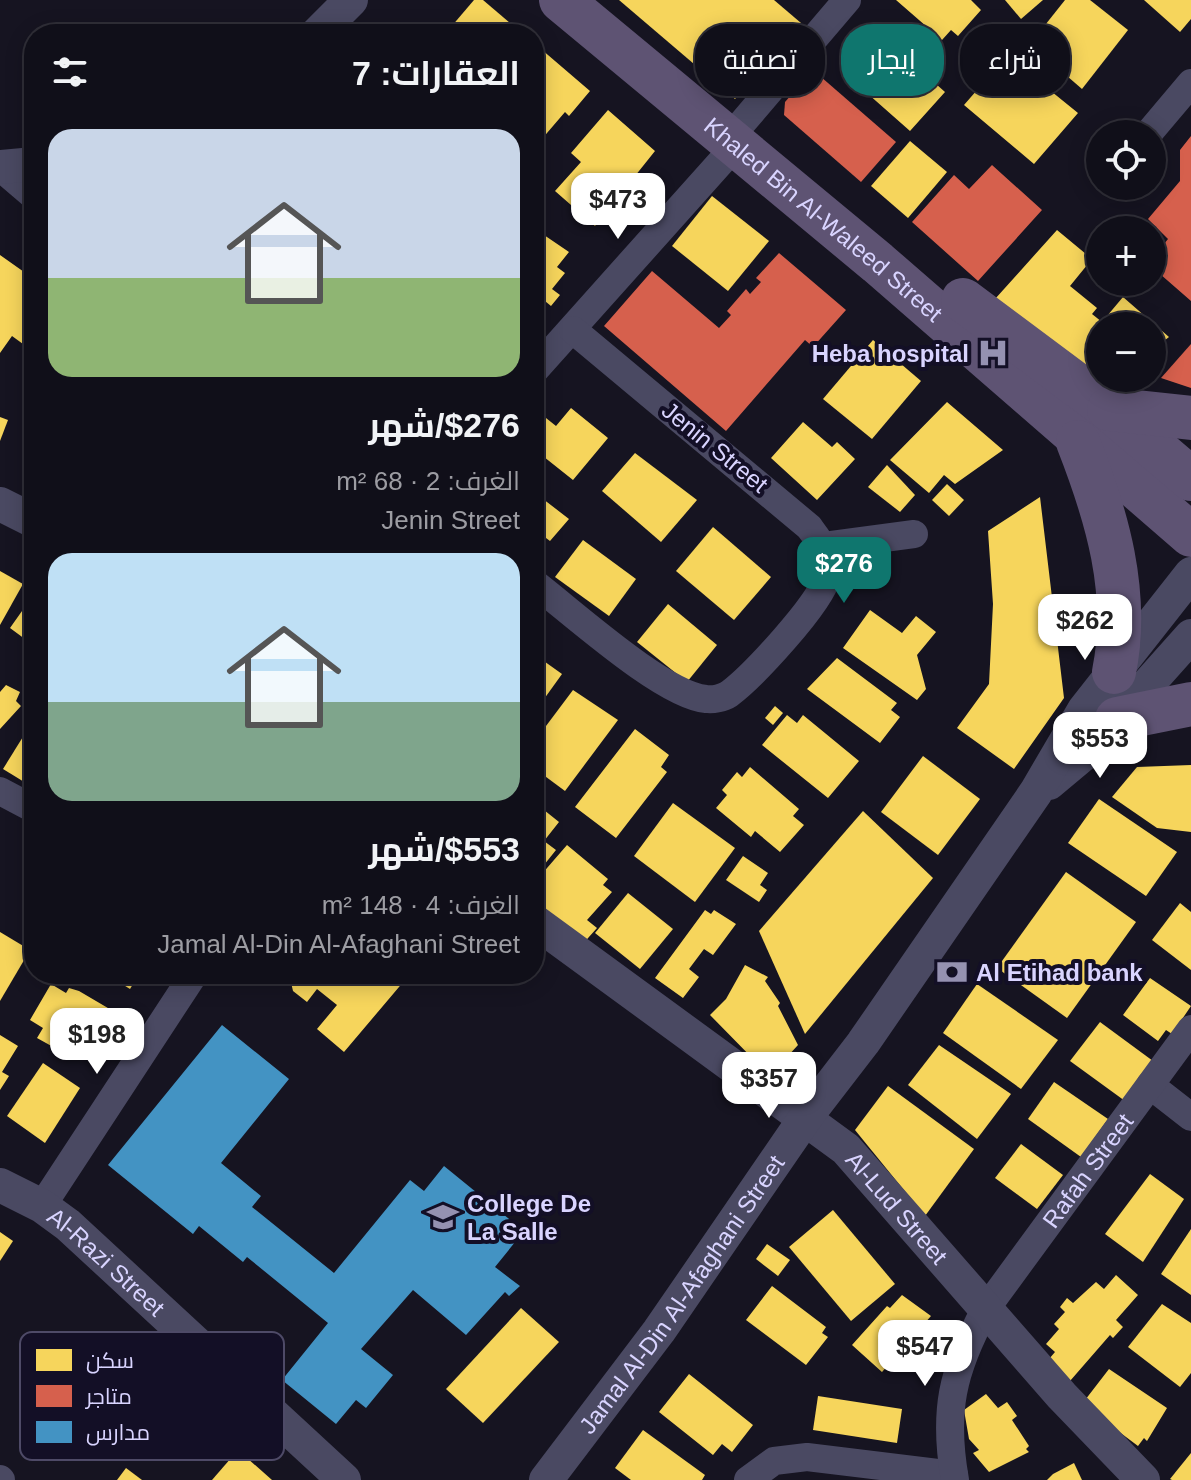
<!DOCTYPE html>
<html lang="ar">
<head>
<meta charset="utf-8">
<style>
  :root { --surface:#100f19; --page:#1e1d26; --text:#f1f3f6; --muted:#9c9ca2; --line:#302f38; --accent:#0f766e }
  body { margin:0; font-family:Arial,Cairo,sans-serif; background:var(--page); color:var(--text); direction:rtl; height:100vh; display:flex; flex-direction:column; font-size:30px; white-space:nowrap }
  * { box-sizing:border-box; margin:0 }
  p { font-size:26px; color:var(--muted) }
  .icon { flex:none; width:44px; height:44px; fill:none; stroke:currentColor; stroke-width:2; stroke-linecap:round; stroke-linejoin:round }
  .map { position:relative; flex:1; overflow:hidden; direction:ltr }
  .details { position:absolute; left:24px; top:24px; width:520px; height:960px; display:flex; flex-direction:column; background:var(--surface); border-radius:32px; box-shadow:0 4px 20px #0003,0 0 0 2px var(--line); direction:rtl }
  .details>* { flex:none }
  .top-card { position:absolute; left:568px; top:24px; width:502px; height:72px; direction:rtl; display:flex; gap:16px }
  .buttons { position:absolute; left:1086px; top:120px; display:grid; gap:16px }
  .buttons a { display:grid; place-items:center; width:80px; height:80px; border-radius:50%; background:var(--surface); box-shadow:0 4px 20px #0003,0 0 0 2px var(--line); font-size:40px }
  .price { position:absolute; translate:-50% -68px; padding:0 18px; border-radius:16px; background:#fff; color:#222; font-size:26px; line-height:52px; filter:drop-shadow(0 2px 4px #0008) }
  .price::after { content:''; position:absolute; left:50%; top:48px; width:24px; height:18px; margin-left:-12px; background:inherit; clip-path:polygon(0 0,100% 0,50% 100%) }
  .price.on { background:var(--accent); color:#fff }
  ul { padding:0; list-style:none }
  li { display:grid; align-content:center; gap:16px; height:424px; padding:0 24px }
  li span { display:grid; place-items:center; height:248px; border-radius:24px; color:#555 }
  li>.icon { margin-inline-start:auto }
  span .icon { width:144px; height:144px; fill:#fffc; stroke-width:1 }
  li b { font-size:34px }
  h2 { display:flex; justify-content:space-between; align-items:center; height:96px; padding:0 24px; font-size:34px }
  .tag { padding:0 28px; border-radius:32px; background:var(--surface); box-shadow:0 4px 20px #0003,0 0 0 2px var(--line); font-size:28px; line-height:72px }
  .tag.on { background:var(--accent); color:#fff }
  .map>svg:first-child { display:block }
  .homes { fill:#f6d55c }
  .shops { fill:#d6604d }
  .schools { fill:#4393c3 }
  .lines { fill:none; stroke-linecap:round; stroke-linejoin:round }
  .minor { stroke:#4a4962; stroke-width:28 }
  .tertiary { stroke:#4a4962; stroke-width:34 }
  .primary { stroke:#5e5373; stroke-width:44 }
  .labels { text-anchor:middle; dominant-baseline:central; stroke-width:8; stroke-linejoin:round; paint-order:stroke }
  .street-label { font-size:24px; fill:#d9d4ff; stroke:#130f26 }
  .poi-label { font-size:24px; font-weight:bold; fill:#d9d4ff; stroke:#130f26; text-anchor:start }
  .key { fill:#130f26; stroke:#4e4a67; stroke-width:2 }
  .key-label { font-size:22px; fill:#d9d4ff }
</style>
</head>
<body>
<div class="map">
<svg width="1191" height="1480" viewBox="0 0 1191 1480">
  <rect width="100%" height="100%" fill="#161421"/>
  <g class="homes">
    <polygon points="474,0 483,0 523,34 445,34"/>
    <polygon points="619,0 774,0 801,23 735,99"/>
    <polygon points="896,0 971,0 981,10 958,36 951,30 942,40"/>
    <polygon points="1005,0 1043,0 1021,19"/>
    <polygon points="1065,0 1090,0 1128,30 1082,89 1030,44"/>
    <polygon points="1144,0 1191,0 1191,19 1180,32"/>
    <polygon points="877,32 897,50 903,43 932,69 927,76 945,92 910,131 842,71"/>
    <polygon points="534,43 590,91 569,116 565,112 535,147 540,152 534,159"/>
    <polygon points="1004,53 1078,113 1034,164 964,105 984,82 995,91 1000,86 987,75"/>
    <polygon points="608,110 655,151 595,226 555,191 581,162 571,153"/>
    <polygon points="910,141 947,172 908,218 871,186"/>
    <polygon points="712,196 769,241 728,291 672,246"/>
    <polygon points="1057,230 1092,259 1070,286 1097,308 1092,314 1102,322 1123,297 1169,337 1152,350 1152,326 1100,326 1100,363 1077,366 995,299"/>
    <polygon points="544,235 569,252 557,267 565,273 552,289 560,295 551,306 534,292 534,247"/>
    <polygon points="0,255 34,279 34,329 23,344 12,336 0,353"/>
    <polygon points="873,340 921,381 872,439 823,399"/>
    <polygon points="947,402 1003,450 955,484 944,475 929,493 890,460"/>
    <polygon points="571,408 608,438 573,480 534,449 534,432 546,418 556,426"/>
    <polygon points="0,417 8,420 0,441"/>
    <polygon points="803,422 832,447 837,442 855,459 817,500 771,458"/>
    <polygon points="635,453 697,500 661,542 602,491"/>
    <polygon points="887,465 915,495 900,512 868,487"/>
    <polygon points="947,484 964,500 949,516 932,500"/>
    <polygon points="534,492 569,519 550,541 546,538 534,554"/>
    <polygon points="1040,497 1064,698 1014,769 957,728 989,684 993,604 988,531"/>
    <polygon points="713,527 771,577 734,620 676,571"/>
    <polygon points="583,540 636,579 609,616 555,577"/>
    <polygon points="0,571 23,584 0,625"/>
    <polygon points="34,594 34,667 23,659 33,645 10,628"/>
    <polygon points="668,604 717,645 687,682 637,642"/>
    <polygon points="870,610 902,633 916,616 936,632 917,655 926,689 917,700 843,648"/>
    <polygon points="534,654 562,674 534,713"/>
    <polygon points="837,658 897,703 891,710 900,717 880,743 807,689"/>
    <polygon points="6,685 20,692 16,701 21,706 0,729 0,692"/>
    <polygon points="573,690 618,720 565,791 534,768 534,742"/>
    <polygon points="775,706 783,713 773,725 765,718"/>
    <polygon points="787,715 797,723 803,715 859,761 828,798 762,745"/>
    <polygon points="34,719 34,788 3,769"/>
    <polygon points="635,729 669,755 661,767 667,772 616,838 575,807"/>
    <polygon points="923,756 980,799 938,855 881,812"/>
    <polygon points="1191,765 1191,832 1157,828 1112,797 1137,767"/>
    <polygon points="750,767 799,809 793,816 804,825 780,852 755,831 751,837 716,808 727,795 722,790 737,772 742,777"/>
    <polygon points="1099,799 1177,852 1146,896 1068,843"/>
    <polygon points="534,802 559,822 544,841 556,850 536,875"/>
    <polygon points="673,803 735,848 695,902 634,856"/>
    <polygon points="863,811 933,878 805,1034 759,931"/>
    <polygon points="567,845 608,879 603,885 612,892 587,920 597,928 580,947 534,913 534,883"/>
    <polygon points="743,856 768,873 760,885 767,890 759,902 726,880"/>
    <polygon points="1066,872 1136,922 1067,1018 997,968"/>
    <polygon points="628,893 673,929 640,969 595,933"/>
    <polygon points="1180,903 1191,912 1191,970 1152,940"/>
    <polygon points="705,910 711,914 714,910 736,924 713,955 704,949 689,969 699,977 683,998 655,978"/>
    <polygon points="0,932 30,950 0,1001"/>
    <polygon points="745,965 768,977 765,981 780,1003 778,1006 798,1045 776,1069 761,1067 710,1015 726,999"/>
    <polygon points="106,974 139,974 130,989"/>
    <polygon points="289,974 410,974 344,1052 317,1029 337,1005 317,989 307,1002 293,991"/>
    <polygon points="1150,978 1191,1006 1172,1034 1166,1030 1158,1041 1123,1015"/>
    <polygon points="51,984 66,993 69,988 79,991 113,1011 107,1020 119,1026 109,1043 102,1039 92,1056 60,1038 55,1048 37,1038 43,1028 30,1020"/>
    <polygon points="977,984 1058,1040 1021,1089 943,1033"/>
    <polygon points="1100,1022 1153,1061 1125,1101 1070,1061"/>
    <polygon points="0,1035 18,1046 2,1072 9,1076 0,1090"/>
    <polygon points="939,1045 1011,1094 977,1139 908,1085"/>
    <polygon points="43,1063 80,1088 45,1143 7,1116"/>
    <polygon points="1054,1082 1108,1119 1081,1157 1028,1119"/>
    <polygon points="888,1086 974,1149 925,1216 855,1130"/>
    <polygon points="1021,1144 1063,1175 1037,1209 995,1178"/>
    <polygon points="1150,1174 1184,1199 1143,1262 1105,1234"/>
    <polygon points="833,1210 895,1284 851,1321 789,1247"/>
    <polygon points="1191,1229 1191,1295 1161,1274"/>
    <polygon points="0,1232 13,1241 0,1261"/>
    <polygon points="767,1244 790,1260 778,1276 756,1259"/>
    <polygon points="1116,1275 1138,1295 1116,1320 1123,1327 1113,1338 1110,1335 1070,1381 1043,1366 1055,1352 1046,1344 1059,1329 1054,1324 1065,1312 1060,1307 1067,1298 1073,1303 1096,1282 1104,1289"/>
    <polygon points="772,1286 826,1327 822,1333 828,1337 806,1365 746,1320"/>
    <polygon points="902,1295 931,1316 882,1372 852,1345 887,1306 890,1308"/>
    <polygon points="1162,1304 1191,1323 1191,1373 1180,1387 1128,1347"/>
    <polygon points="521,1308 559,1342 483,1423 446,1389"/>
    <polygon points="1109,1369 1167,1408 1147,1441 1144,1438 1138,1446 1082,1404"/>
    <polygon points="689,1374 753,1425 732,1452 722,1444 713,1455 659,1412"/>
    <polygon points="986,1394 998,1408 1007,1402 1017,1416 1012,1420 1029,1446 1026,1449 1029,1452 989,1472 973,1453 979,1450 969,1439 964,1410"/>
    <polygon points="818,1396 902,1409 897,1443 813,1430"/>
    <polygon points="643,1430 705,1475 702,1480 631,1480 615,1468"/>
    <polygon points="238,1450 272,1480 212,1480"/>
    <polygon points="1191,1453 1191,1480 1172,1480 1170,1479"/>
    <polygon points="1074,1463 1082,1480 1047,1480 1053,1474"/>
    <polygon points="126,1468 142,1480 117,1480"/>
  </g>
  <g class="shops">
    <polygon points="813,70 896,142 861,182 784,115 785,102"/>
    <polygon points="1191,136 1191,301 1152,267 1152,259 1168,239 1148,219 1180,181 1180,150"/>
    <polygon points="992,165 1042,210 978,281 912,222 954,175 969,189"/>
    <polygon points="779,253 846,310 813,347 805,340 726,431 604,326 652,271 719,328 731,315 727,311 746,289 750,294 761,282 756,278"/>
    <polygon points="1191,344 1191,388 1161,378"/>
  </g>
  <polygon class="schools" points="222,1025 289,1079 221,1163 261,1196 252,1207 334,1273 410,1180 424,1191 444,1166 524,1231 495,1267 520,1286 509,1296 505,1292 466,1335 413,1290 361,1349 393,1375 366,1408 356,1400 336,1424 282,1380 328,1323 247,1257 243,1262 199,1226 193,1234 108,1165"/>
  <g class="lines">
    <g class="minor">
      <polyline points="743,122 847,0"/>
      <polyline points="1148,134 1191,83"/>
      <polyline points="0,167 34,196"/>
      <polyline points="534,371 737,144"/>
      <polyline points="824,546 914,534"/>
      <path d="M534,583C572,612 663,695 706,699C713,700 723,698 729,694C753,676 820,604 827,577C832,556 821,543 809,527L573,330"/>
      <polyline points="0,791 34,809"/>
      <polyline points="1150,1085 1191,1117"/>
      <polyline points="42,1206 194,974"/>
      <polyline points="0,1479 1,1480"/>
      <polyline points="748,1480 774,1461 807,1457 954,1475"/>
      <path id="s1" d="M955,1480C943,1412 952,1371 985,1310L1191,1029"/>
    </g>
    <g class="tertiary">
      <polyline points="317,34 351,0"/>
      <polyline points="0,167 34,164"/>
      <polyline points="0,504 34,521"/>
      <polyline points="1049,783 1092,747 1191,636"/>
      <path id="s2" d="M534,921L846,1149L1062,1396L1143,1480"/>
      <path id="s3" d="M0,1185L42,1206L68,1225L344,1480"/>
      <path id="s4" d="M546,1480L659,1331L806,1117L863,1043L1036,792L1084,710L1191,574"/>
    </g>
    <g class="primary">
      <path id="s5" d="M561,0L878,263L1191,535"/>
      <polyline points="963,300 1109,409 1191,479"/>
      <polyline points="1109,409 1191,418"/>
      <path d="M1078,442C1107,516 1130,593 1114,672"/>
      <polyline points="1117,719 1191,704"/>
    </g>
  </g>
  <defs>
    <symbol id="hospital-bare" viewBox="-9 -9 18 18"><path d="M-5-5h3v3.5h4V-5h3V5h-3V1.5h-4V5h-3Z" fill="#9591b1" stroke="#130f26" stroke-width="2.5" paint-order="stroke"/></symbol>
    <symbol id="bank-bare" viewBox="-9 -9 18 18"><path d="M-6-4H6V4H-6ZM0-2.3a2.3 2.3 0 1 0 0 4.6a2.3 2.3 0 1 0 0-4.6Z" fill="#9591b1" stroke="#130f26" stroke-width="2.5" paint-order="stroke"/></symbol>
    <symbol id="school-bare" viewBox="-9 -9 18 18"><path d="M0-5L7-2L0 1L-7-2ZM-4 1L0 2.5L4 1V4Q0 6-4 4Z" fill="#9591b1" stroke="#130f26" stroke-width="2.5" paint-order="stroke"/></symbol>
  </defs>
  <g fill-rule="evenodd">
    <use href="#hospital-bare" x="971" y="331" width="44" height="44"/>
    <use href="#bank-bare" x="930" y="950" width="44" height="44"/>
    <use href="#school-bare" x="421" y="1195" width="44" height="44"/>
  </g>
  <g class="labels">
    <g class="street-label">
      <text stroke="none"><textPath href="#s5" startOffset="342">Khaled Bin Al-Waleed Street</textPath></text>
      <text transform="translate(715 447) rotate(39)">Jenin Street</text>
      <text stroke="none"><textPath href="#s1" startOffset="350">Rafah Street</textPath></text>
      <text stroke="none"><textPath href="#s2" startOffset="464">Al-Lud Street</textPath></text>
      <text stroke="none"><textPath href="#s3" startOffset="132">Al-Razi Street</textPath></text>
      <text stroke="none"><textPath href="#s4" startOffset="230">Jamal Al-Din Al-Afaghani Street</textPath></text>
    </g>
    <g class="poi-label">
      <text x="969" y="353" text-anchor="end">Heba hospital</text>
      <text x="976" y="972">Al Etihad bank</text>
      <text x="467" y="1203">College De<tspan x="467" dy="28">La Salle</tspan></text>
    </g>
  </g>
  <rect x="20" y="1332" width="264" height="128" rx="12" class="key"/>
  <rect x="36" y="1349" width="36" height="22" fill="#f6d55c"/>
  <rect x="36" y="1385" width="36" height="22" fill="#d6604d"/>
  <rect x="36" y="1421" width="36" height="22" fill="#4393c3"/>
  <g class="key-label">
    <text x="86" y="1368">سكن</text>
    <text x="86" y="1404">متاجر</text>
    <text x="86" y="1440">مدارس</text>
  </g>
</svg>
<div class="buttons">
<a><svg class="icon" aria-label="locate" viewBox="0 0 24 24"><circle cx="12" cy="12" r="6"/><path d="M12 2v4M12 18v4M2 12h4M18 12h4"/></svg></a>
<a>+</a>
<a>−</a>
</div>
<b class="price" style="left:618px;top:241px">$473</b>
<b class="price on" style="left:844px;top:605px">$276</b>
<b class="price" style="left:1085px;top:662px">$262</b>
<b class="price" style="left:1100px;top:780px">$553</b>
<b class="price" style="left:97px;top:1076px">$198</b>
<b class="price" style="left:769px;top:1120px">$357</b>
<b class="price" style="left:925px;top:1388px">$547</b>
<div class="top-card">
<a class="tag">شراء</a>
<a class="tag on">إيجار</a>
<a class="tag">تصفية</a>
</div>
<section class="details">
<h2>العقارات: 7<svg class="icon" aria-label="filters" viewBox="0 0 24 24"><path d="M4 7h16M4 17h16"/><circle cx="9" cy="7" r="2"/><circle cx="15" cy="17" r="2"/></svg></h2>
<ul>
<li><span style="background:linear-gradient(#c9d6e8 60%,#8fb573 0)"><svg class="icon" aria-label="home" viewBox="0 0 24 24"><path d="M3 11l9-7 9 7M6 9v11h12V9"/></svg></span><div><b>$276/شهر</b><p>الغرف: 2 · 68 m²</p><p>Jenin Street</p></div></li>
<li><span style="background:linear-gradient(#bfe0f5 60%,#7fa58c 0)"><svg class="icon" aria-label="home" viewBox="0 0 24 24"><path d="M3 11l9-7 9 7M6 9v11h12V9"/></svg></span><div><b>$553/شهر</b><p>الغرف: 4 · 148 m²</p><p>Jamal Al-Din Al-Afaghani Street</p></div></li>
</ul>
</section>
</div>
</body>
</html>
